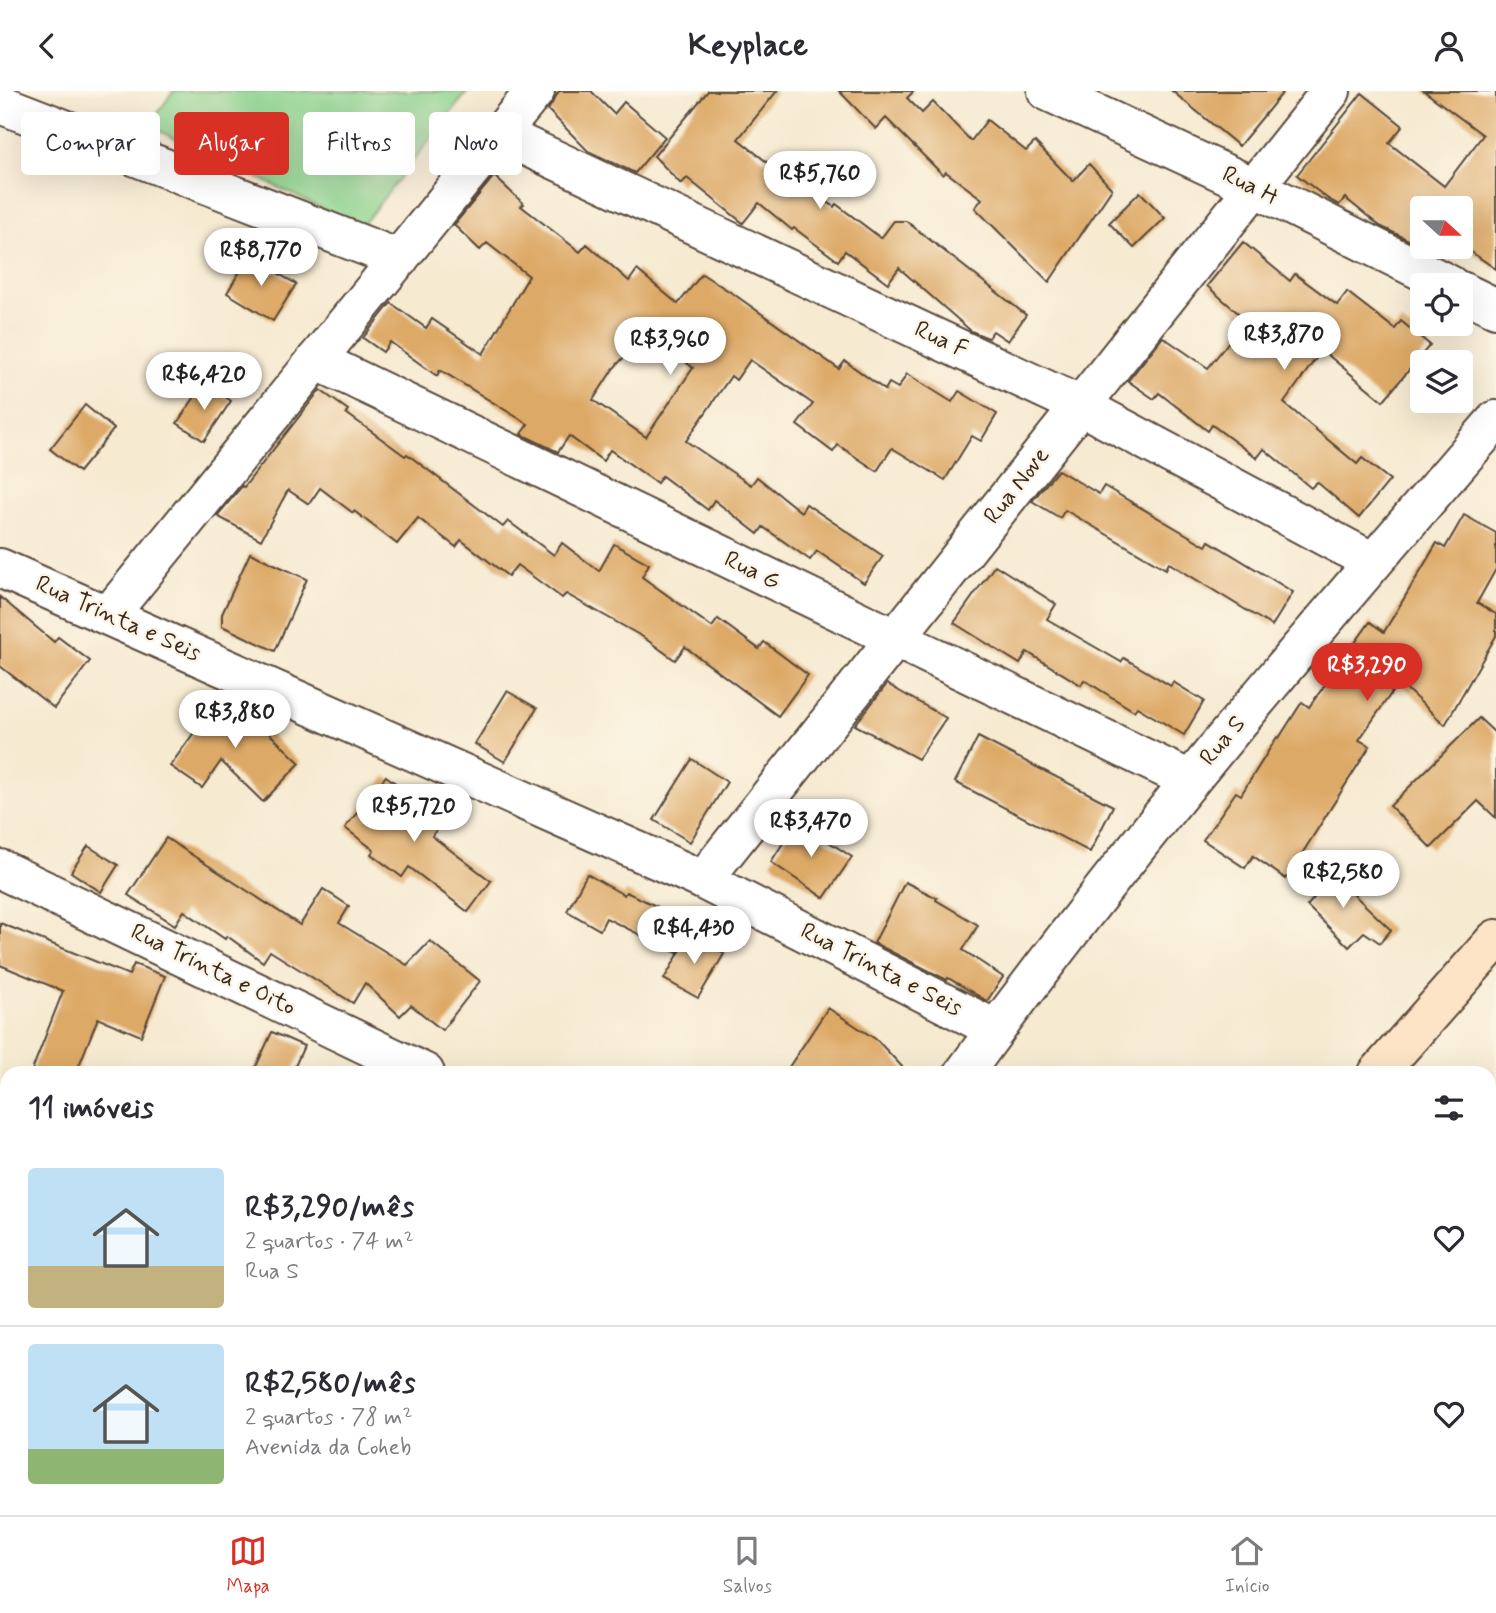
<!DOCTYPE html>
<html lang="pt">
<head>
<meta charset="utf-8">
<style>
  :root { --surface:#fff; --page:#f7f7f7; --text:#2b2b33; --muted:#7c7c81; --line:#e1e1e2; --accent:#d93025 }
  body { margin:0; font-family:Mynerve,sans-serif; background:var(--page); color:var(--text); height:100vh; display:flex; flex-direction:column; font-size:26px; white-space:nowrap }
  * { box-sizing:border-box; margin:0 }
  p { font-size:23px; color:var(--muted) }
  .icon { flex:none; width:38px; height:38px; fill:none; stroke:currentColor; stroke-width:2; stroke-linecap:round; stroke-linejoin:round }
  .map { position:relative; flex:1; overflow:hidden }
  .drawer { position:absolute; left:0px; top:975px; width:1496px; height:450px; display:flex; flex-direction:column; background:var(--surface); border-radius:21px 21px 0 0; box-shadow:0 7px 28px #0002 }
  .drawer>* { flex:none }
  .guide { position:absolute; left:21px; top:21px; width:700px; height:63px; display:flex; gap:14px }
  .needle { width:46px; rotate:111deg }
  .fabs { position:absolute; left:1410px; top:105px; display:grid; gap:14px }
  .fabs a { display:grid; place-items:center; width:63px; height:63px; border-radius:7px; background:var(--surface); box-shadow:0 7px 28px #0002; font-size:35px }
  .price { position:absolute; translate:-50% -60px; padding:0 16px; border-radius:24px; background:#fff; color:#222; font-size:23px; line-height:46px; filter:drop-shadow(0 2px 4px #0008) }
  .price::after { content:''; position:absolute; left:50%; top:42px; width:21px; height:16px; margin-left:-10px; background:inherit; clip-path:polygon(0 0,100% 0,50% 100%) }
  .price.on { background:var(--accent); color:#fff }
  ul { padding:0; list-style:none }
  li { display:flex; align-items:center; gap:21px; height:175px; padding:0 28px }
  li+li { border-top:2px solid var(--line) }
  li span { display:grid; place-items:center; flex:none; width:196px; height:140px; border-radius:7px; color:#555 }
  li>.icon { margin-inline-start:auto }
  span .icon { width:84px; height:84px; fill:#fffc; stroke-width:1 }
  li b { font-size:30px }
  h2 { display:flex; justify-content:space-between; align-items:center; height:84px; padding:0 28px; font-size:30px }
  .tag { padding:0 24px; border-radius:7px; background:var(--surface); box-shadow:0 7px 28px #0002; font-size:24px; line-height:63px }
  .tag.on { background:var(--accent); color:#fff }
  header { display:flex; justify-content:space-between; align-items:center; height:91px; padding:0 28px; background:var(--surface); font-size:32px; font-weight:800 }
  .tabs { display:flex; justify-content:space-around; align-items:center; height:98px; border-top:2px solid var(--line); background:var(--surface); font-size:19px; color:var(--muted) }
  .tabs a { display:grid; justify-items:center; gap:4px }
  .tabs .on { color:var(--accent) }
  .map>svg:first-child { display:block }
  .green { fill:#8cd38e; stroke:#647e56; stroke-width:2 }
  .building { fill:#dda966; fill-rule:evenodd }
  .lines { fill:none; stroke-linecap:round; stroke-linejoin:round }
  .minor-casing { stroke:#574739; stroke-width:42 }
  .secondary-casing { stroke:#574739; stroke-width:42 }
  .minor { stroke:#fff; stroke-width:38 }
  .secondary { stroke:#fee4c6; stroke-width:38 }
  .labels { text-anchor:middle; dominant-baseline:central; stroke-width:5; stroke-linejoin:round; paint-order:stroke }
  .street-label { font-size:24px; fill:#3b2a1e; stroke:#fcf5e5 }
</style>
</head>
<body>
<header><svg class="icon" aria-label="back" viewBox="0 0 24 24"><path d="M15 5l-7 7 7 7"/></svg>Keyplace<svg class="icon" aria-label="person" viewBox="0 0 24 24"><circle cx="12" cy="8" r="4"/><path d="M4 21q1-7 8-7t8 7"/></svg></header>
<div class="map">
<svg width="1496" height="1424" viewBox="0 0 1496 1424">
  <rect width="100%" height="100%" fill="#fcf5e5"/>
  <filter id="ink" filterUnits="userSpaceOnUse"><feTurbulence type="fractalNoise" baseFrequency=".0143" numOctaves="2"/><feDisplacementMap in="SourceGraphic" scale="14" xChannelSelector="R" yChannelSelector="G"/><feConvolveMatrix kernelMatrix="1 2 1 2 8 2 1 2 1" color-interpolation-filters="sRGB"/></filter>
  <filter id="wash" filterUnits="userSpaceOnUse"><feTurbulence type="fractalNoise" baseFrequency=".00686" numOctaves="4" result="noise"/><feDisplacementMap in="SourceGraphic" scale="28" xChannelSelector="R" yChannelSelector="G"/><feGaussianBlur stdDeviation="1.57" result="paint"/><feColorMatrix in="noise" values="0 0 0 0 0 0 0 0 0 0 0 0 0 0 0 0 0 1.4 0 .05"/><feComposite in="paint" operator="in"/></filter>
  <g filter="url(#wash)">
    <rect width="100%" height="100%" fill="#f6ead1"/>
    <polygon class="green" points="173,0 468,0 361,136 149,35"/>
    <g id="blocks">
      <g class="building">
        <polygon points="559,0 591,0 614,23 624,11 665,46 635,82 588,60 548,19"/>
        <polygon points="708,0 777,0 738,48 788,88 793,83 834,116 836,113 881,147 894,130 906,130 1026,224 1008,250 993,240 988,247 971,240 899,177 888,192 845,160 838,170 794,137 792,139 759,112 743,132 687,87 681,93 654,65"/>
        <polygon points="839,0 914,0 907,7 922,22 933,11 971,50 987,29 1026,60 1035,51 1073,90 1089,73 1112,98 1049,191 975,117 982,108 946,81 943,84 886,27 876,38"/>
        <polygon points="1172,0 1284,0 1239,55"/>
        <polygon points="1424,0 1496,0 1496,178 1461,154 1461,117 1423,117 1423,156 1443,156 1437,163 1380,135 1345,107 1339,114 1328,108 1297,84 1362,2 1403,35 1389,52 1444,95 1483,44"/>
        <path d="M494,85L524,113L521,115L580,161L587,153L629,190L637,179L678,213L702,183L735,204L839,278L845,270L885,299L889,292L898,297L907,283L952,311L959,300L997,323L981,350L972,345L945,389L892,357L877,380L838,354L833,361L797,334L813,313L750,269L736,289L731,285L686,350L751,394L757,386L801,421L806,413L883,465L864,492L817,460L810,469L763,436L758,443L714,409L708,419L662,385L657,392L610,359L603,370L569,345L558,361L521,343L528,333L440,279L437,285L390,251L383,261L363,247L391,212L426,237L432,228L483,263L529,185L487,152L480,159L454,134ZM648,240L693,277L646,346L593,309L613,278Z"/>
        <polygon points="1140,101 1165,127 1134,157 1109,132"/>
        <polygon points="1243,151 1290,190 1295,183 1337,214 1347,201 1395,238 1401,230 1430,254 1383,310 1322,259 1284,312 1357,373 1362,367 1390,389 1359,427 1317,391 1311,397 1264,358 1257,367 1212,334 1208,340 1159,302 1154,308 1128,290 1163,246 1208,277 1246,229 1207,195"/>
        <polygon points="249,165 296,193 273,230 227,202"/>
        <polygon points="205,291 231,310 204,350 177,332"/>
        <polygon points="320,299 348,319 346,322 405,365 407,363 503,436 508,430 554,464 562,452 599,480 614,453 649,473 642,486 712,536 718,528 759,558 764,551 808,584 778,625 685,556 675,569 643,546 566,503 562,507 517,474 508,485 461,449 456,456 418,427 397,453 354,420 353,422 320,397 309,413 288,399 261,449 217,425 242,395 244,396"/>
        <polygon points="85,314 114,338 79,381 50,358"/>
        <polygon points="1058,379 1099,403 1104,395 1206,455 1209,450 1293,501 1272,535 1169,472 1166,478 1065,419 1060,427 1032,410"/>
        <polygon points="1464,424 1496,442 1496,478 1477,512 1496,523 1496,545 1445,634 1399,591 1359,649 1370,655 1286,788 1253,765 1245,777 1203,749 1236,701 1241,704 1277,646 1279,647 1302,611 1309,616 1370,531 1384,541 1437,452 1445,457"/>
        <polygon points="250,462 307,488 275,560 222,535 222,523"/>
        <polygon points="995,474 1056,513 1047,528 1121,571 1124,567 1171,595 1173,591 1204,610 1184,644 1137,616 1134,620 1084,589 1081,594 1027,561 1020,573 954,532"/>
        <polygon points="0,506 54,551 58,546 90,570 54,617 0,575"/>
        <polygon points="887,593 946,627 918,668 855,634"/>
        <polygon points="224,600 255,622 252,626 300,672 263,711 221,670 202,697 170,675"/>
        <polygon points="507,600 537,617 505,671 475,653"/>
        <polygon points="1479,627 1496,643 1496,727 1478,710 1431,757 1390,715"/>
        <polygon points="978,646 1113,715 1090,761 955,691"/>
        <polygon points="692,668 727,691 690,751 654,729"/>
        <polygon points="386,685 410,703 408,706 442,731 432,745 491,790 468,821 409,776 402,786 371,763 374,759 345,737"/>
        <polygon points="797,730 852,766 824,807 771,771"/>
        <polygon points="166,747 300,834 323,798 349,815 339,832 407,874 430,850 480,890 442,939 411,914 400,925 365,892 353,912 270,860 263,871 227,845 225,848 184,820 175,834 128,804"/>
        <polygon points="88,755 118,774 101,801 71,781"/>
        <polygon points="1326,777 1391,839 1380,852 1364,841 1349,856 1307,815 1314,807 1303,800"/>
        <polygon points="587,783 624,804 626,801 686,829 683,836 689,839 677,862 606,827 600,839 567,820"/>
        <polygon points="905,791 937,807 936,809 978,834 963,859 1003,886 987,910 948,887 947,889 874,852"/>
        <polygon points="0,832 129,884 134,873 165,885 141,945 98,927 76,982 31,982 63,900 0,874"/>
        <polygon points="690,843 724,863 698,907 664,888"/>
        <polygon points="828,917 877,949 908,982 785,982"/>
        <polygon points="272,941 304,955 292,982 253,982"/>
      </g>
    </g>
  </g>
  <g filter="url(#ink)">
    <use href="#blocks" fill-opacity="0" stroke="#574739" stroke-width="2"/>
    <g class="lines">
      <defs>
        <g id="minor">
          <polyline points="1047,0 1254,96 1450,194"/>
          <polyline points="0,13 399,168"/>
          <polyline points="500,43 1081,315 1373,471"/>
          <polyline points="1461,200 1496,217"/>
          <polyline points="316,269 1190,689"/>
          <polyline points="0,477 703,789 995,938"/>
          <polyline points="109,524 535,0"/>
          <polyline points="0,778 425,982"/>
          <polyline points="703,789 1331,0"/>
          <path d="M964,982C1129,755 1312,541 1496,329"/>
          <polyline points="0,1095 7,1099"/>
          <polyline points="0,1264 7,1257"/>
          <polyline points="189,1424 194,1418"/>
          <polyline points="613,1424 619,1418"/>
        </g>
        <g id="secondary">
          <polyline points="1378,982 1496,848"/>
          <polyline points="1489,1086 1496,1079"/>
          <polyline points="987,1424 993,1418"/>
          <polyline points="1187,1424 1192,1418"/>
        </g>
      </defs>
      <use href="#minor" class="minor-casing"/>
      <use href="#secondary" class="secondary-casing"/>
      <use href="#minor" class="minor"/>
      <use href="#secondary" class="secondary"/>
    </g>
  </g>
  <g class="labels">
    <g class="street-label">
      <text transform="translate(1250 95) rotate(26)">Rua H</text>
      <text transform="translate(941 249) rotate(25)">Rua F</text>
      <text transform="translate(1017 395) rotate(-52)">Rua Nove</text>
      <text transform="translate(752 480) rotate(26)">Rua G</text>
      <text transform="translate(118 528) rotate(24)">Rua Trinta e Seis</text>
      <text transform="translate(1223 650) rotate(-50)">Rua S</text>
      <text transform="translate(213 879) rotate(26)">Rua Trinta e Oito</text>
      <text transform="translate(881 879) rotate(27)">Rua Trinta e Seis</text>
    </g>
  </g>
</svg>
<div class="fabs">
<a><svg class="needle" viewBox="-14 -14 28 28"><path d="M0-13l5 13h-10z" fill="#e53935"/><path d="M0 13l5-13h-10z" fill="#7c7c81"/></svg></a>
<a><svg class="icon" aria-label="locate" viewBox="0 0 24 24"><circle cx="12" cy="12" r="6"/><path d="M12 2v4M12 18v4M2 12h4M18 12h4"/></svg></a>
<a><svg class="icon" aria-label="layers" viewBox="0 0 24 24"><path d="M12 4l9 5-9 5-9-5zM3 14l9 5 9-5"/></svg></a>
</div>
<b class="price" style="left:820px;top:120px">R$5,760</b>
<b class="price" style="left:261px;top:197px">R$8,770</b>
<b class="price" style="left:1284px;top:281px">R$3,870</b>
<b class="price" style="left:670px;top:286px">R$3,960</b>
<b class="price" style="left:204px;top:321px">R$6,420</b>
<b class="price on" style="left:1367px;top:612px">R$3,290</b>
<b class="price" style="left:235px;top:659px">R$3,880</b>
<b class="price" style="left:414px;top:753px">R$5,720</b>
<b class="price" style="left:811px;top:768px">R$3,470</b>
<b class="price" style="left:1343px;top:819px">R$2,580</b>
<b class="price" style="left:694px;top:875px">R$4,430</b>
<div class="guide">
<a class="tag">Comprar</a>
<a class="tag on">Alugar</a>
<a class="tag">Filtros</a>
<a class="tag">Novo</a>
</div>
<section class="drawer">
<h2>11 imóveis<svg class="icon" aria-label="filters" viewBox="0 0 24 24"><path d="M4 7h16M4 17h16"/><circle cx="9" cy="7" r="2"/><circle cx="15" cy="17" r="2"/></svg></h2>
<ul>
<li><span style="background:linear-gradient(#bfe0f5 70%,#c2b280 0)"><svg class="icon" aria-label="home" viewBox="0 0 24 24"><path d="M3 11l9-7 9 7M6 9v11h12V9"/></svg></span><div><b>R$3,290/mês</b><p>2 quartos · 74 m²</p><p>Rua S</p></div><svg class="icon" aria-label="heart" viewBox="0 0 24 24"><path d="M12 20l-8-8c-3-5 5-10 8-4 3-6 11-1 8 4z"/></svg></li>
<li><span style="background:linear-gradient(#bfe0f5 75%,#8fb573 0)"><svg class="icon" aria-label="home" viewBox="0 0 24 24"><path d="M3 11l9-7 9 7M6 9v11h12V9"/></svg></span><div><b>R$2,580/mês</b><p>2 quartos · 78 m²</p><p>Avenida da Coheb</p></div><svg class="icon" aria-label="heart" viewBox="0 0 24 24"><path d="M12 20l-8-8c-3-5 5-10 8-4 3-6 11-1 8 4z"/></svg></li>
</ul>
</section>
</div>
<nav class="tabs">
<a class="on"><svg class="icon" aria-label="map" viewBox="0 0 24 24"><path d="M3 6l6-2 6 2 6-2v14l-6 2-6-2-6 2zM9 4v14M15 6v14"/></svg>Mapa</a>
<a><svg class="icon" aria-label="saved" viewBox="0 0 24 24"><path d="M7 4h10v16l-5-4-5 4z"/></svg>Salvos</a>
<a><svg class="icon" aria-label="home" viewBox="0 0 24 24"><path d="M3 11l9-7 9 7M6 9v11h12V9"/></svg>Início</a>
</nav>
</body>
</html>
